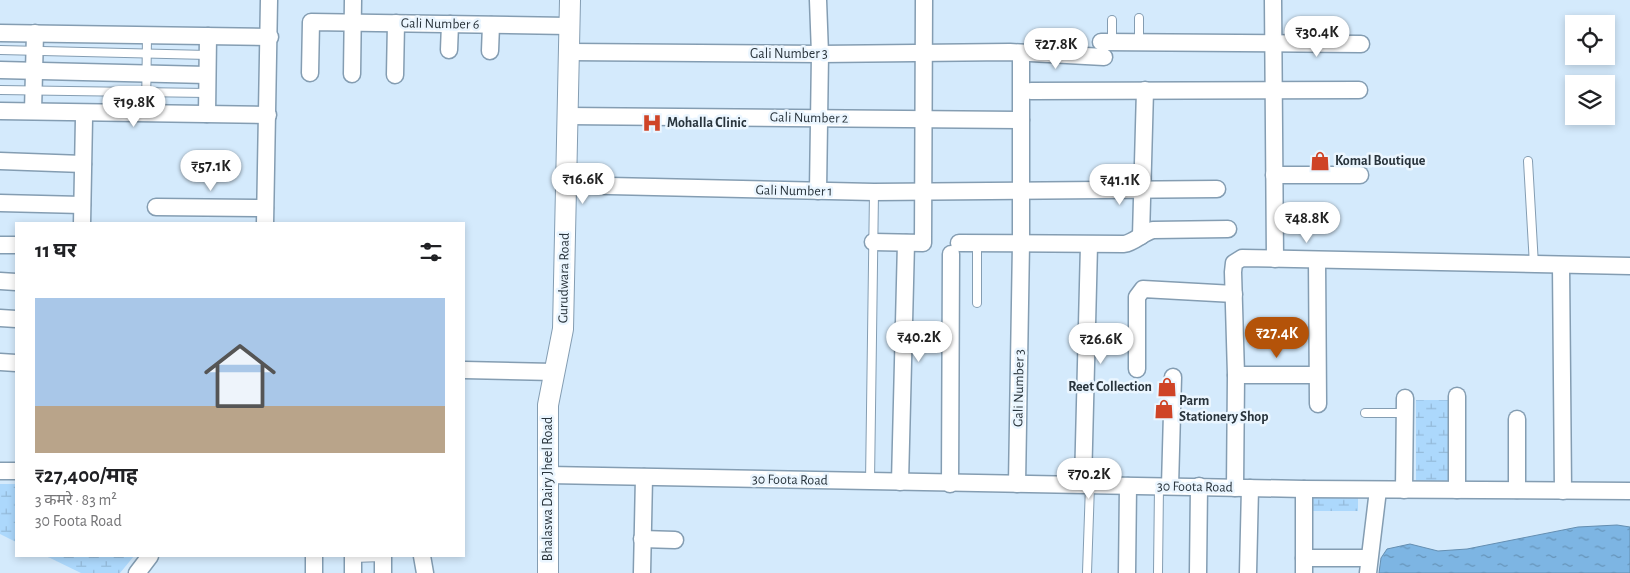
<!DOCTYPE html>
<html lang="hi">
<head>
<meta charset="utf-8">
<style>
  :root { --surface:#fff; --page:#f2f2f2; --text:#202124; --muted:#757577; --accent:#b45309 }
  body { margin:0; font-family:"Alegreya Sans","Noto Sans Devanagari",sans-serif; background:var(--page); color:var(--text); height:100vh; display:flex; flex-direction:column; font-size:19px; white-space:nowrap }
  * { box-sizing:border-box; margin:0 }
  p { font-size:16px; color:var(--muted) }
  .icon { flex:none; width:28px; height:28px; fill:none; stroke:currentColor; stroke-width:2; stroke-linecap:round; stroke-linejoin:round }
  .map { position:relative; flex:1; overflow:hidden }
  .sheet { position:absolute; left:15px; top:222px; width:450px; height:335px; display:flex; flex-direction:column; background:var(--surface); border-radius:0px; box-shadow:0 2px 8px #0003 }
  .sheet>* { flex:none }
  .tools { position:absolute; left:1565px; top:15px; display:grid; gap:10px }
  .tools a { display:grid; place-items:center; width:50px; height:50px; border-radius:0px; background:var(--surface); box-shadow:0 2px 8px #0003; font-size:25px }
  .price { position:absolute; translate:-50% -42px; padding:0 11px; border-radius:18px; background:#fff; color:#222; font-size:16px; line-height:32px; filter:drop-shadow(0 1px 2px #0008) }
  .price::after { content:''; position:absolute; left:50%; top:30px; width:15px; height:11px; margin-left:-8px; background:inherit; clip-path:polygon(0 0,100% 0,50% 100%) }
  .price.active { background:var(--accent); color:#fff }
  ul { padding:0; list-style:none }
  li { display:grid; align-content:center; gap:10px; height:265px; padding:0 20px }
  li span { display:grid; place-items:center; height:155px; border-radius:0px; color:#555 }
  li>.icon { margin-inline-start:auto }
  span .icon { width:90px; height:90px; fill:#fffc; stroke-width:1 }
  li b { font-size:21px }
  h2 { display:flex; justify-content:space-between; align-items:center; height:60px; padding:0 20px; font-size:21px }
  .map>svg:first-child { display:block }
  .wetland { fill:url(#wetland-marsh) }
  .water { fill:url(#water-ripples); stroke:#648eb1 }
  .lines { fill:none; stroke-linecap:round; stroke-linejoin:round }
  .service-casing { stroke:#849db2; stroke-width:10 }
  .minor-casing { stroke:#849db2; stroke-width:19 }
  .tertiary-casing { stroke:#849db2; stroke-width:22 }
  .service { stroke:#fff; stroke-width:8 }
  .minor { stroke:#fff; stroke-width:16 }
  .tertiary { stroke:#fff; stroke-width:20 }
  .labels { text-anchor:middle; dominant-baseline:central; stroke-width:5; stroke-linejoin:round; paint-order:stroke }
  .street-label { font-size:14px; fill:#29343c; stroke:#ebf6ff }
  .poi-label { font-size:14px; font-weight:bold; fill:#29343c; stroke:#ebf6ff; text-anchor:start }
</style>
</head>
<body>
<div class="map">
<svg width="1630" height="573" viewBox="0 0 1630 573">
  <defs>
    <pattern id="wetland-marsh" width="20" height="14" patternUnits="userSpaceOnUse" patternTransform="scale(1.25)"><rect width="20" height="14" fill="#acd8fc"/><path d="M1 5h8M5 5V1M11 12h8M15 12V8" fill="none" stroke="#94bad9"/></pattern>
    <pattern id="water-ripples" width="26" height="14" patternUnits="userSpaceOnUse" patternTransform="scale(1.25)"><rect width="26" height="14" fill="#7db5e3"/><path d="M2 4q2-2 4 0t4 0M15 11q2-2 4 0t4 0" fill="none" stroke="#6694b9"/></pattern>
  </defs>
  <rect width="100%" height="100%" fill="#d4eafc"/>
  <g class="wetland">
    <rect x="1416" y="400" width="36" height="84"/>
    <polygon points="0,484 16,484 16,542 0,534"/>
    <rect x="1309" y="497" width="49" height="14"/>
    <polygon points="46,556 134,556 120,573 81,573"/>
  </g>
  <polygon class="water" points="1617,525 1630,527 1630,573 1379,573 1381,558 1387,549 1410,544 1438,551 1467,549 1578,527"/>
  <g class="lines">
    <defs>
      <g id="service">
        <polyline points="1139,18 1139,42"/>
        <polyline points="1112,20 1112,42"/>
        <polyline points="0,50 208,55"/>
        <polyline points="0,90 207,93"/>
        <polyline points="146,113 147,35"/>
        <polyline points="1528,161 1534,265"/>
        <polyline points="1274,215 1332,216"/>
        <polyline points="977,303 977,243"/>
        <polyline points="1365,413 1405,413"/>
        <polyline points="870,482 874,192"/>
        <polyline points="353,558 383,557"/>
        <polyline points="1087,573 1090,485"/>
        <polyline points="1158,573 1159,486"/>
      </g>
      <g id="minor">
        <polyline points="1273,0 1275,259"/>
        <polyline points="0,33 270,37"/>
        <polyline points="1101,42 1361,44"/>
        <polyline points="449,50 450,24"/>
        <polyline points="490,51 491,25"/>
        <polyline points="569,52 820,54 1010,52 1104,57"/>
        <polyline points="0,70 207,75"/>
        <polyline points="310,73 311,22 569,26"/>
        <polyline points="352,74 353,0"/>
        <polyline points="395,75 396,23"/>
        <polyline points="1031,91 1359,90"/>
        <polyline points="0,111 268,115"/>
        <polyline points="33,111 35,33"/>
        <polyline points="207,114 208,36"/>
        <polyline points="567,116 1021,120"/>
        <polyline points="0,161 83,164"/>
        <polyline points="1274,175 1360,175"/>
        <polyline points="566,185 874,192 1217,189"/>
        <polyline points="818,191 820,54 818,0"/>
        <polyline points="0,203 82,205"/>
        <polyline points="156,207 265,208"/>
        <polyline points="82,224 84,118"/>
        <polyline points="265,224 269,0"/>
        <polyline points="1141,236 1145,90"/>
        <polyline points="873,242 923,243 924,0"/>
        <path d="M959,243L1124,244C1135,242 1142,233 1153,230L1228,229"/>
        <polyline points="0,245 15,245"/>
        <polyline points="1317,260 1318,404"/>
        <polyline points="1561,265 1563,491"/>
        <polyline points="0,281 16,282"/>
        <polyline points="0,318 16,319"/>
        <polyline points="0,362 16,363"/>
        <polyline points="1137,369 1137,297 1143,289 1234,294"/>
        <polyline points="464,370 554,372"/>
        <polyline points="1236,375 1317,375"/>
        <polyline points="1517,419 1517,490"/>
        <polyline points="0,471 16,471"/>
        <polyline points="549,475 1304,489 1630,491"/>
        <polyline points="900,482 906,243"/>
        <polyline points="950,484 951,254"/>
        <polyline points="1017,484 1021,243 1021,53"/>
        <polyline points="1083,484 1089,245"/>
        <polyline points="1170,486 1173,377"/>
        <polyline points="1235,488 1236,375 1233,272 1234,263 1242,258 1630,266"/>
        <polyline points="1404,490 1405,398"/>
        <polyline points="1457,490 1457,396"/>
        <polyline points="642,539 675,540"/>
        <polyline points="383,556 383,573"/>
        <polyline points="422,556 425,573"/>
        <polyline points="1304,558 1369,558"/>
        <polyline points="137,573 150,556"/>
        <polyline points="314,573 314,556"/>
        <polyline points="353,573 353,556"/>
        <polyline points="642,573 644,477"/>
        <polyline points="1127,573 1128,486"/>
        <polyline points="1198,573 1199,486"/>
        <polyline points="1248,573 1250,488"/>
        <polyline points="1304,573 1304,489"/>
        <polyline points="1368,573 1378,490"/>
      </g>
      <polyline id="tertiary" points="548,573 548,405 563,329 570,0"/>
    </defs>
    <use href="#service" class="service-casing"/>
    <use href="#minor" class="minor-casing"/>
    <use href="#tertiary" class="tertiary-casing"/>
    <use href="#service" class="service"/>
    <use href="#minor" class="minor"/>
    <use href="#tertiary" class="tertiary"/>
  </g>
  <defs>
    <symbol id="hospital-bare" viewBox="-9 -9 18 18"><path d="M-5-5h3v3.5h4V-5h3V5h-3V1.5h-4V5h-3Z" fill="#cf4427" stroke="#ebf6ff" stroke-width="2.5" paint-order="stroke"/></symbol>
    <symbol id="shop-bare" viewBox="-9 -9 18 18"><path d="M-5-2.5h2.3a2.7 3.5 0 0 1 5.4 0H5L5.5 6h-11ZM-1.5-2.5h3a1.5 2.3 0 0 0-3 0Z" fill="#cf4427" stroke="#ebf6ff" stroke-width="2.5" paint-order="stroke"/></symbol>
  </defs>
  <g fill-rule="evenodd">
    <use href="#hospital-bare" x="638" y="109" width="28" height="28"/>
    <use href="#shop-bare" x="1306" y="147" width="28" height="28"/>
    <use href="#shop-bare" x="1153" y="373" width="28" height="28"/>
    <use href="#shop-bare" x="1150" y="395" width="28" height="28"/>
  </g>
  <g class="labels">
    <g class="street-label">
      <text transform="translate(440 24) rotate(1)">Gali Number 6</text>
      <text x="789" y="54">Gali Number 3</text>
      <text transform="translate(809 118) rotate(1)">Gali Number 2</text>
      <text transform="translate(794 191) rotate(1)">Gali Number 1</text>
      <text transform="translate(564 278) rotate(-89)">Gurudwara Road</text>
      <text transform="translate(1019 388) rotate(-89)">Gali Number 3</text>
      <text transform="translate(790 480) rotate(1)">30 Foota Road</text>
      <text transform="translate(1195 487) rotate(1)">30 Foota Road</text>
      <text transform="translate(548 489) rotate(-90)">Bhalaswa Dairy Jheel Road</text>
    </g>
    <g class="poi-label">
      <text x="667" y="123">Mohalla Clinic</text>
      <text x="1335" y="161">Komal Boutique</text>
      <text x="1152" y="387" text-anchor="end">Reet Collection</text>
      <text x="1179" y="401">Parm<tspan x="1179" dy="16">Stationery Shop</tspan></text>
    </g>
  </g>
</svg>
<div class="tools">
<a><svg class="icon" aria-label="locate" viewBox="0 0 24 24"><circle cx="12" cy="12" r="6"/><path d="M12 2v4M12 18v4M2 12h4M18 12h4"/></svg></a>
<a><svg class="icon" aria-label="layers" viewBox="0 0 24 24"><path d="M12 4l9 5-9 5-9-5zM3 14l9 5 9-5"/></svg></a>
</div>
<b class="price" style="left:1317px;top:58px">₹30.4K</b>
<b class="price" style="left:1056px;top:70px">₹27.8K</b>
<b class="price" style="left:134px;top:128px">₹19.8K</b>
<b class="price" style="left:211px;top:192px">₹57.1K</b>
<b class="price" style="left:583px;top:205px">₹16.6K</b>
<b class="price" style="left:1120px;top:206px">₹41.1K</b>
<b class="price" style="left:1307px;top:244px">₹48.8K</b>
<b class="price active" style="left:1277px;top:359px">₹27.4K</b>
<b class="price" style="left:919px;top:363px">₹40.2K</b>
<b class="price" style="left:1101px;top:365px">₹26.6K</b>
<b class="price" style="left:1089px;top:500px">₹70.2K</b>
<section class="sheet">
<h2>11 घर<svg class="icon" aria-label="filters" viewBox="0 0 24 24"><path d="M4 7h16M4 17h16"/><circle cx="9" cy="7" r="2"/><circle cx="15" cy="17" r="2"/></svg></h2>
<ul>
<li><span style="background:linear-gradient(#a9c7e8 70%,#b9a48a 0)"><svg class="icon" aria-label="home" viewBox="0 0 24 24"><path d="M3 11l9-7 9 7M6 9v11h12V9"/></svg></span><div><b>₹27,400/माह</b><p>3 कमरे · 83 m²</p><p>30 Foota Road</p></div></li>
</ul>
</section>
</div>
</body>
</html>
